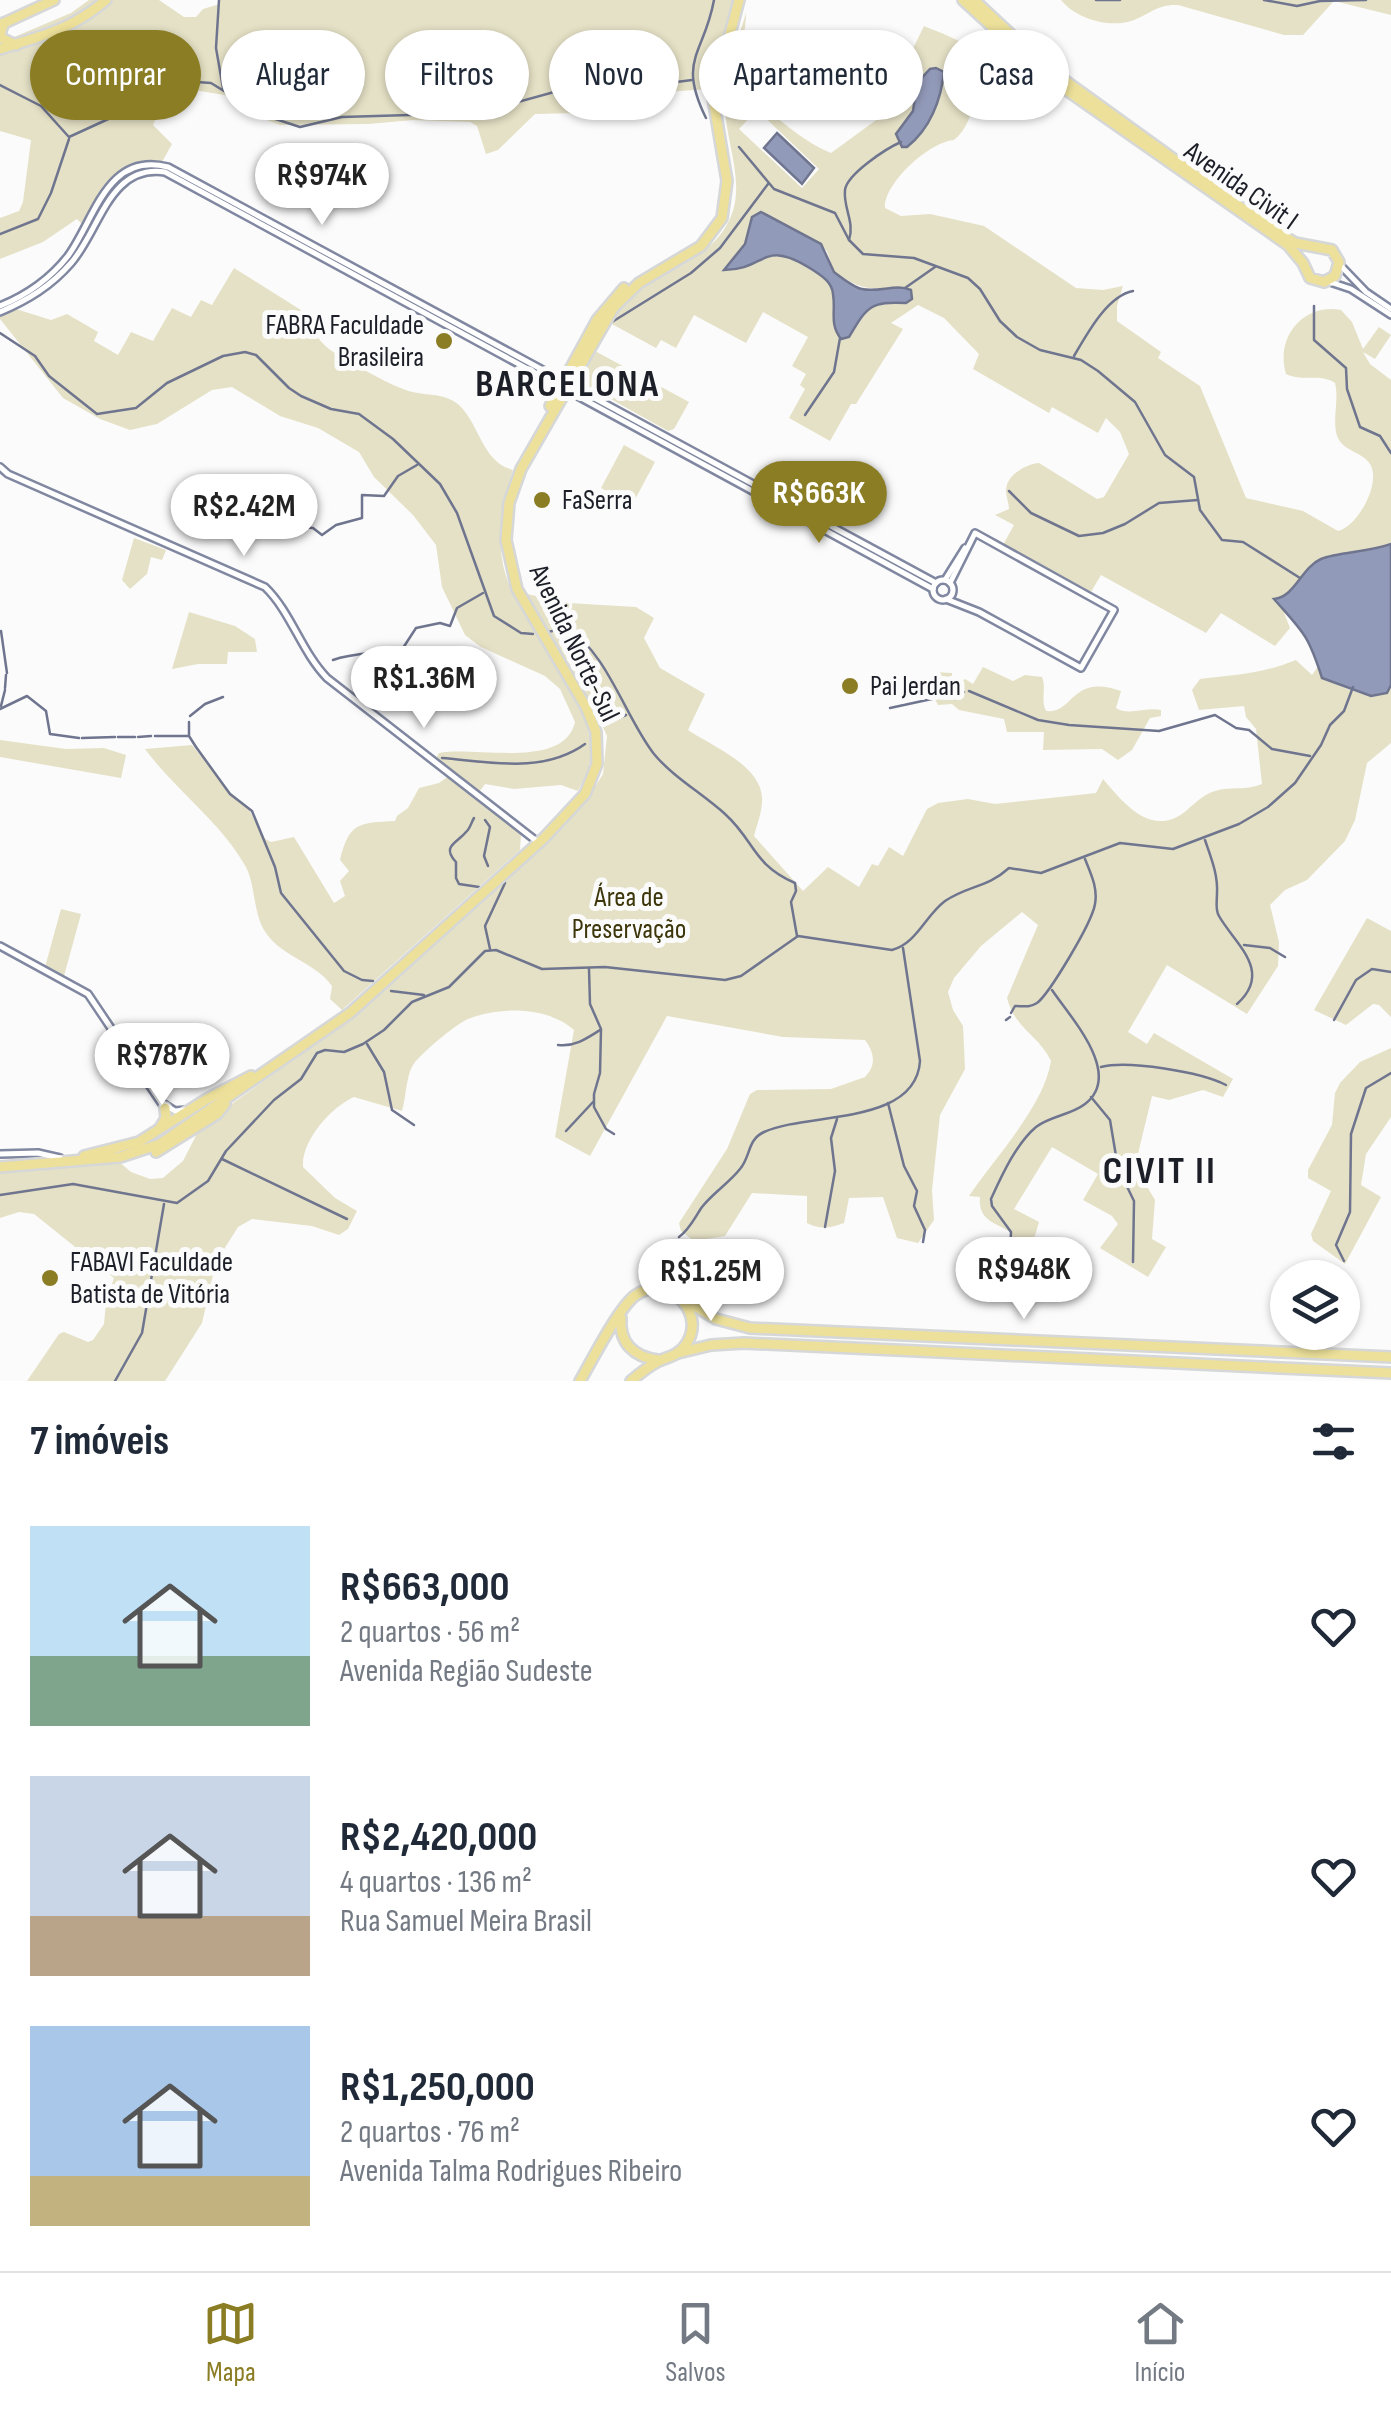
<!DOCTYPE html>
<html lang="pt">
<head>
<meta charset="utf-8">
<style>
  :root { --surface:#fff; --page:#f6f6f7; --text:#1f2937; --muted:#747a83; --line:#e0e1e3; --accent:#8b7d24 }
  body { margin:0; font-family:"Sofia Sans Condensed",sans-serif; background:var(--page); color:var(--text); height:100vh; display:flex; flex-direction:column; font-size:38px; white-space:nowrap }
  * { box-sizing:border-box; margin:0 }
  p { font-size:32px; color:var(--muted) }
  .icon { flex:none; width:55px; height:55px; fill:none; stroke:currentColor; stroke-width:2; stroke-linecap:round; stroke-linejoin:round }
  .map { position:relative; height:1381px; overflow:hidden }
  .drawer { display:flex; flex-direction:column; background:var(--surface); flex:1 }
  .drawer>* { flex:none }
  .banner { position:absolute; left:30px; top:30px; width:1332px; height:90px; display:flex; gap:20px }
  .fabs { position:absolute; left:1270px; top:1260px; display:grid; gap:20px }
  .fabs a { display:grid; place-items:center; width:90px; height:90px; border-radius:50%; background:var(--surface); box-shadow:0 2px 8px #0004; font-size:50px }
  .price { position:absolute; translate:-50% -85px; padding:0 22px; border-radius:35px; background:#fff; color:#222; font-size:32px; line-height:65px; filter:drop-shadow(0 2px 5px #0008) }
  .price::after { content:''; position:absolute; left:50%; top:60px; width:30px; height:22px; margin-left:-15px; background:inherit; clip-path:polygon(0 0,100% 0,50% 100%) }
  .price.current { background:var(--accent); color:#fff }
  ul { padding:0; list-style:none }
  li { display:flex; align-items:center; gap:30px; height:250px; padding:0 30px }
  li span { display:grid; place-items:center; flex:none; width:280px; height:200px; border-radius:0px; color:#555 }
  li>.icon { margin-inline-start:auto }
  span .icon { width:120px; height:120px; fill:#fffc; stroke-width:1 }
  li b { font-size:42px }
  h2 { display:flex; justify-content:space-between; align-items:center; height:120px; padding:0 30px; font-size:42px }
  .chip { padding:0 35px; border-radius:45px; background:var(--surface); box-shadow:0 2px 8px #0004; font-size:35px; line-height:90px }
  .chip.current { background:var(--accent); color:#fff }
  .dock { display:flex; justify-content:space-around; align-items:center; height:140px; border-top:2px solid var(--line); background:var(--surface); font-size:28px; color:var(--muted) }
  .dock a { display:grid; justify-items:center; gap:5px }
  .dock .current { color:var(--accent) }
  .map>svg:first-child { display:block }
  .green { fill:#e5e1c6; fill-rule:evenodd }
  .water { fill:#929ab9; stroke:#6f758e; stroke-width:2.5 }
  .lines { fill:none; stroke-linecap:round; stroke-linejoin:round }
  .stream { stroke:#6f758e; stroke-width:2.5 }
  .minor-casing { stroke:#8087a0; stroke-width:10 }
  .major-casing { stroke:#d6d7d8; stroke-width:14 }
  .minor { stroke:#fff; stroke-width:5 }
  .major { stroke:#ece09a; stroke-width:9 }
  .poi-dot { fill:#8b7d24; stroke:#fbfbfb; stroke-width:4 }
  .labels { text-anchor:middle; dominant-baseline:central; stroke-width:10; stroke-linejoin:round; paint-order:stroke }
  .street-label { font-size:28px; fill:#1c1f28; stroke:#fbfbfb }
  .poi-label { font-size:28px; fill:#1c1f28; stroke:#fbfbfb; text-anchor:start }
  .park-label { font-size:28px; fill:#3c360a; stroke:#fbfbfb }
  .district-label { font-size:38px; font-weight:bold; letter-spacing:2.5px; fill:#1c1f28; stroke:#fbfbfb }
</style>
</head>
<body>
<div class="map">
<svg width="1391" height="1381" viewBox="0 0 1391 1381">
  <rect width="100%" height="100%" fill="#fbfbfb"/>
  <g class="green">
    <path d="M89,0H159L184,17H196L203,9L220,4V0H733L709,89L625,95V107L620,112L535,114L498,150L486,154L477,126L470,122L413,120L369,124L280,125L249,113L230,96L188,89L172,90L166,95L153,125L172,144L162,162C119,162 101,190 83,225L77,219L43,242L0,259V218L19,211L23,202L31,140L0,131V43L71,13Z"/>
    <path d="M1061,0H1391V15L1334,1L1303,35H1284L1178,5C1158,4 1151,13 1134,20C1111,29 1076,19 1061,0Z"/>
    <path d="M746,13C746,30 740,51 742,68C746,99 804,143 831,153L879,118L924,26C967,44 986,46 975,98C972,113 966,131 954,140C929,142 884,183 885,208L901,216L930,214L984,226L1076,288L1103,290L1123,286L1117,306V321L1161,352L1158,358L1200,386L1246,498L1303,511L1338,531C1357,527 1382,483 1370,464C1361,450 1340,452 1336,432C1333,416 1339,399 1335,383C1321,373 1302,382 1286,374C1275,338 1303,303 1341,310L1352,322L1363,349L1379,327L1391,335L1375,359L1363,352L1370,364L1391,380V544C1370,551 1334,553 1319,560C1302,569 1295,589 1279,600L1290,628L1275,646L1221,613L1206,633L1101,575L1091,592L1003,545L1014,525L995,515L1009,509C1009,503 1006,497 1006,491C1006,475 1026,464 1039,463L1097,499L1104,497L1129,454L1120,432L1106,418L1098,433L1052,407L1049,413L973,369L979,354L944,318L918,305L891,323L903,329L856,404H851L830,441L789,418L805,389L800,385L806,374L792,366L808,337L763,312L746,343L694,315L676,348L661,340L656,348L610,323C640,274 695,271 723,231C753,189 722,142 725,96C727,67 738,40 746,13ZM936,68L941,94L919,137L896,134L913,111L917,83L931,69ZM757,110L819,169L802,188L739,129ZM766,214L819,243L827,251L834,272C865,292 870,289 905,287L912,297L911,300L872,305L849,337H839C829,320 838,306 833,290C830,282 823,277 816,273C774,246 770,256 726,271L724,268L745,244L750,221Z"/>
    <path d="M234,268L312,317C311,333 322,345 335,353C354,364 385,383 406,390C424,397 442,391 459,405C480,425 482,462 513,470C502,504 495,541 506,576C523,628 596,705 591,755C590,768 584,779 578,791L561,785L514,789L485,784L477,795L521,834L520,850L342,1010L330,999L332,986C315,962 282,957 266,933C253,915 256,887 246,867C220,821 176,791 145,749L192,745L231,793L247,806L265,839L271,842L294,837L334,903L345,896L340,881L349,871L340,860C349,822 359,823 395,821L397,816L408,808L419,788L439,783L450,775L436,758L439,753C476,746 564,770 575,722L560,689L545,676L481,647L465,635L442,587L436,545L413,515L374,477L359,452L318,428L280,416L232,387L212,390L157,424L130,430L100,419L63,398L0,319V315L16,309L51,320L67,314L98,332L94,341L118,355L131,332L153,341L172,308L191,317L201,300L212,305Z"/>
    <polygon points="595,351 689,402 674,429 668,431 584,384 582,374"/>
    <polygon points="624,445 655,462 632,505 601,488"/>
    <polygon points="134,538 166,550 162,560 151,557 147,574 130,589 122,580"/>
    <path d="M527,594L568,603L636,607L654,618L644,638L660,668L705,694L688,730C712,746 760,765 762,797C763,810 757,824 754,836L803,891L828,867L859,887L872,864L878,866L889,847L903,856L927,809L938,803L968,799L995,804L1096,793L1103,779C1123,802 1149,836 1182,814C1193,806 1201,795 1215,791C1231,786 1247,791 1262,784L1256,729L1246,717L1244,706L1199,710L1192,690L1200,679C1236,675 1261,674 1296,660L1312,675L1319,665L1323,678C1340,686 1380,707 1391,685V743L1367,763L1355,820L1345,841L1307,880L1285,890L1270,905L1279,942L1278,966L1247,1014L1167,965L1128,1032L1147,1044L1154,1033L1233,1079L1223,1097L1203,1090L1169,1100L1152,1096L1135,1166L1155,1200L1152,1239L1166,1247L1148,1277L1100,1248L1118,1224L1112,1216L1083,1200L1098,1174L1052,1147L1014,1209L1039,1222L1031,1249L1038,1255L1016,1291L990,1274L1012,1233C995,1222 978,1221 980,1197L969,1196C994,1159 1044,1106 1051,1061C1039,1035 1015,1029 1007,998L1038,925L1022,912L981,946L954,978L948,992L953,1010L963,1026L965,1069L940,1115L932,1190L934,1220L918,1243L897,1238L883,1197L849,1198L844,1223C831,1228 820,1230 807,1223V1196L752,1193L725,1236L694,1241L681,1231L679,1223L727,1149L750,1094L757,1090L831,1089L865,1077C877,1065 874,1052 865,1040L783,1037L667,1016L590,1156L555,1137L574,1030C549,1007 499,1006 468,1019C456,1024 420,1054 413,1065C406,1076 406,1098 402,1111L354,1097C331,1107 301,1141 303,1167L335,1198L357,1211L348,1229L339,1235L312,1226L252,1219L238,1227L216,1262L202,1323L165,1381H27L59,1334L64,1332L88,1342L93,1340L104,1324L106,1301L114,1278L34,1214L19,1212L0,1218V1172L118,1161L131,1172L150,1179L163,1178L171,1171L183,1161L201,1126L342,1025L450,931L583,806L603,774L607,736L595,710L554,647Z"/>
    <polygon points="189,612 235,626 255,639 257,652 228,652 227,664 198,664 172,669"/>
    <path d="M983,667L1013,681L1025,675L1042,677C1047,689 1040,699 1046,711C1074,714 1071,673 1121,691L1116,708C1128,716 1146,707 1161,710V716L1150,718L1132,750L1118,760L1102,749L1043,750L1044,732H1007L1004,719L959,710L952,704L938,705L928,686L935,672L952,673V682L956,685L965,679L973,684Z"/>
    <polygon points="0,740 66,749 104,748 126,755 121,778 0,757"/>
    <polygon points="61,909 81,914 64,976 45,967"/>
    <polygon points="1367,918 1391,931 1391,1017 1379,1005 1373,1004 1346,1025 1314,1010"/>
    <polygon points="1391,1048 1391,1117 1366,1154 1361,1185 1381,1197 1345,1264 1313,1241 1311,1234 1331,1191 1308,1178 1308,1170 1332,1125 1335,1093 1340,1083 1360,1062"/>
  </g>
  <g class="water">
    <path d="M936,68L944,72C941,100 930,129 907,147H902L896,134L913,111L917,83L930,69Z"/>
    <polygon points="777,133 814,168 802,184 764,148"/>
    <path d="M761,212L821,244L834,272C842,278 853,287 862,289C879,293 896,283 911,290L912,299L906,303C870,301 867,307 849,337L841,339C829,323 836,312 833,294C832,282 822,276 813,270C762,237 767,270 724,270L745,244L752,217Z"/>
    <path d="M1391,544V685L1387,693L1371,696L1322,678C1308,634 1303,632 1274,599C1295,597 1301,568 1321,559C1338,552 1370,552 1391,544Z"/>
  </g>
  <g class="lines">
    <g class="stream">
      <polyline points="219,0 216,48 223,88"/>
      <polyline points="1096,0 1120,0"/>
      <polyline points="1264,0 1297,6 1320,1 1366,0"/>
      <polyline points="942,83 953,67 971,51"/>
      <polyline points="0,85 41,106 68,136"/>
      <path d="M706,118C677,59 704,55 714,0"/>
      <polyline points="69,137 165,93 197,82 211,83 263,115 300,127 342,117 478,113 565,89 622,89 692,80"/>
      <polyline points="739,147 774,189 835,213 849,240 863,254 914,258 968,278 980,289 1000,321 1017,337 1040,350 1081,360 1098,371 1135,402 1165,455 1194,477 1200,510 1222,540 1243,542 1300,578"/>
      <polyline points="0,234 38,219 51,193 69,139"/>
      <path d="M849,240C855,222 843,208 845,190C847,174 887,148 901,142"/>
      <polyline points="905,288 935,267"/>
      <polyline points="1314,306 1314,340 1346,368 1347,389 1360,427 1380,436 1391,453"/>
      <polyline points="612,322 691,273 720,248 768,184"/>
      <polyline points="0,333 35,356 49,376 97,414 136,408 167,383 223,356 245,352 256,355 289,388 301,396 331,409 359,414 393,439 440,484 457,513 494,616 521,633 533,634"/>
      <path d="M1074,356C1087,334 1107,296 1133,291"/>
      <polyline points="805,415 834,372 840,338"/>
      <polyline points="1009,491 1031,513 1079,536 1103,533 1125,524 1159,503 1198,500"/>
      <polyline points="300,527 313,528 322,535 336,525 362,518 362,495 384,496 398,476 417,465"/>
      <polyline points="1,631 7,673"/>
      <path d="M548,632L566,628C607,651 625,717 654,754C673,777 703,794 725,814C755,841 752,864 795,883L796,891L791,902L797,936"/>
      <path d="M333,660C355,652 379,654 403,648L416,628L440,623L450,626L457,608L483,593"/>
      <polyline points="5,688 6,675"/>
      <polyline points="969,691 1038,720 1069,725 1159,731 1215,715 1236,728 1249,730 1272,749 1310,756"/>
      <polyline points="1,706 5,690"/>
      <polyline points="890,708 964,692"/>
      <polyline points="0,709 27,696 46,711 50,734 79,738"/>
      <polyline points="190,716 205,704 223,697"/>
      <polyline points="189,722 189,736 196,747 230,794 252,811 275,867 281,893 344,971 362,980 373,981"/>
      <polyline points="608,723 626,715"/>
      <polyline points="155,736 188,736"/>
      <polyline points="118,737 135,737"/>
      <polyline points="138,737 151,736"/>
      <polyline points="82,738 115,737"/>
      <path d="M442,758C490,762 543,774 585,744"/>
      <path d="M474,818C471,823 470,829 466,832C457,843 441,846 456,862V878L459,884L479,887"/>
      <polyline points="485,820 490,827 484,856 488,866"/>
      <path d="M1205,840C1211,858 1218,874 1217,893C1217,901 1215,910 1219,916C1234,943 1274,971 1237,1004"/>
      <polyline points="1244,945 1270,948 1285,957"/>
      <polyline points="490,949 485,926 505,883"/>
      <polyline points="589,969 590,1004 601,1029 600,1073 594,1094 594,1107 606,1129 614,1134"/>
      <polyline points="391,991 424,995"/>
      <path d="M1011,1013L1015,1006C1023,1006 1029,1008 1037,1003C1049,994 1092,923 1095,904C1098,888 1091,874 1085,859"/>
      <polyline points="1006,1020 1010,1017"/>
      <polyline points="1334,1020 1356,980 1372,969 1391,972"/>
      <polyline points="367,1044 384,1072 392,1110 414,1125"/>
      <path d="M558,1045C574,1047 586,1039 600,1030"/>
      <path d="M1101,1067C1128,1060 1201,1072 1226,1085"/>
      <polyline points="1091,1097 1110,1120 1118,1168 1134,1201 1133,1262"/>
      <polyline points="888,1103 904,1166 917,1191 914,1206 925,1230 923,1242"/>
      <polyline points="566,1131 593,1102"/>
      <polyline points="222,1159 347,1219"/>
      <path d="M0,1195L73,1184L177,1203L208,1181L226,1151L274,1100L301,1079L317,1053L325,1050L344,1052L363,1044L384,1030L412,1002L449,987L485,951L496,950L542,969L605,967L725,980L741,976L798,936L892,950C917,943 925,916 945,901C969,885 987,888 1009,868L1041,873L1120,843L1173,849L1239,824L1268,807L1295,783L1321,745L1330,725L1344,711L1353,687"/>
      <polyline points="825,1227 835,1171 831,1138 837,1119"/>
      <path d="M679,1237C690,1229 695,1217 702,1207C713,1193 729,1183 740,1169C751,1156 747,1140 764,1132C807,1112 916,1126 920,1061L903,948"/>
      <polyline points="1344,1261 1336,1245 1350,1212 1351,1134 1366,1088 1391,1073"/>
      <path d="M1015,1293L1009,1276L1011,1232L992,1206L991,1199C1002,1175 1016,1144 1036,1127C1050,1116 1071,1115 1085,1104C1124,1074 1070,1017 1052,990"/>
      <polyline points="115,1381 142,1333 164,1204"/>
    </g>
    <defs>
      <g id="minor">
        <polyline points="1341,266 1366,292 1391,309"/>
        <polyline points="1330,282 1351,289 1391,315"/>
        <path d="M0,306C27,295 50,279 68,256C95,219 107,151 168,167L936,583"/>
        <path d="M0,312C28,300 51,286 71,263C100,230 109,164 165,172L933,589"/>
        <path d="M0,467L8,474L265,587C291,612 301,651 327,678L539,843"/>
        <polyline points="945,580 965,548"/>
        <circle cx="943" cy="590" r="10"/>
        <polyline points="946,599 979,612 1081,668 1114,610 975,533 950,583"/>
        <polyline points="0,946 88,994 164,1107"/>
        <polyline points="164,1104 175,1111 186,1110"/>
        <polyline points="0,1154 38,1153 60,1158"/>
      </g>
      <g id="major">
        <polyline points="963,0 1045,75 1288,245 1303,263 1310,278 1324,282 1335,276 1339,262 1332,250 1295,243 1237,205 1046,67 974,0"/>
        <polyline points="4,23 0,33 3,39 16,45"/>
        <polyline points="0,25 54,0"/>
        <path d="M0,49C44,35 69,31 106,0"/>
        <polyline points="550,406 597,320 624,288"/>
        <polyline points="160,1128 166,1118 165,1108"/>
        <polyline points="156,1152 217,1114 225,1104"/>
        <polyline points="84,1156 139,1142 207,1099 251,1076"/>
        <polyline points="0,1167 120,1157 160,1144 350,1013 544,838 585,794 597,764 596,732 586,707 517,589 506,540 509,503 521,469 614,307 639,283 701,246 722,218 727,181 713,98 739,0"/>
        <polyline points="678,1296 716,1319 750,1328 1391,1357"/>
        <path d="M621,1318C619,1343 634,1357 658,1360"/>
        <polyline points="678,1353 711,1345 744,1343 1391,1373"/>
        <path d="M580,1381C591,1362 620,1305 636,1295C669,1272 710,1316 684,1347C676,1357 666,1357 657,1362C648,1367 639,1374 631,1381"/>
      </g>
    </defs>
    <use href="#minor" class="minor-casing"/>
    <use href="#major" class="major-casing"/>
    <use href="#minor" class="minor"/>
    <use href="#major" class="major"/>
  </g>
  <g class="poi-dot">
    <circle cx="444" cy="341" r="10"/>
    <circle cx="542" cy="500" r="10"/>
    <circle cx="850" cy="686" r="10"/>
    <circle cx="50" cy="1278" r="10"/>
  </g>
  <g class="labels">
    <g class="street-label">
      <text transform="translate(1241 186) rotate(35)">Avenida Civit I</text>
      <text transform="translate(574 643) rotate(64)">Avenida Norte-Sul</text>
    </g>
    <g class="poi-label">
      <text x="424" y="325" text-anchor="end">FABRA Faculdade<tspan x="424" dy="32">Brasileira</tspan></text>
      <text x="562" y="500">FaSerra</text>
      <text x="870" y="686">Pai Jerdan</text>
      <text x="70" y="1262">FABAVI Faculdade<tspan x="70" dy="32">Batista de Vitória</tspan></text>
    </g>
    <g class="park-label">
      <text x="629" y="897">Área de<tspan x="629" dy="32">Preservação</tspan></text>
    </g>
    <g class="district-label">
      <text x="568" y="384">BARCELONA</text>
      <text x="1160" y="1171">CIVIT II</text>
    </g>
  </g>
</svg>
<div class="fabs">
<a><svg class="icon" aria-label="layers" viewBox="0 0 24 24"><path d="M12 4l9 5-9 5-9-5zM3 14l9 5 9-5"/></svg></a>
</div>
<b class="price" style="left:322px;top:228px">R$974K</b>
<b class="price current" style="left:819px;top:546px">R$663K</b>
<b class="price" style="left:244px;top:559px">R$2.42M</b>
<b class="price" style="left:424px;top:731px">R$1.36M</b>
<b class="price" style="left:162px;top:1108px">R$787K</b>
<b class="price" style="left:1024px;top:1322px">R$948K</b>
<b class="price" style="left:711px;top:1324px">R$1.25M</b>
<div class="banner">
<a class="chip current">Comprar</a>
<a class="chip">Alugar</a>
<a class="chip">Filtros</a>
<a class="chip">Novo</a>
<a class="chip">Apartamento</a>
<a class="chip">Casa</a>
</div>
</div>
<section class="drawer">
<h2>7 imóveis<svg class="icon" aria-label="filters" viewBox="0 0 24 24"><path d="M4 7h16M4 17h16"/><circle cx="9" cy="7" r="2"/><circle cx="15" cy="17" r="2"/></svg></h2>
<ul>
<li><span style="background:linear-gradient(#bfe0f5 65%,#7fa58c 0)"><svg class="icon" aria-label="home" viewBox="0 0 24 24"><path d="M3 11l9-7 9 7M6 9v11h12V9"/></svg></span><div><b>R$663,000</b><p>2 quartos · 56 m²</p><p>Avenida Região Sudeste</p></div><svg class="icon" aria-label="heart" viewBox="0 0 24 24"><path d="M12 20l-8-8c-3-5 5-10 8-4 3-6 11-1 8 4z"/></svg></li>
<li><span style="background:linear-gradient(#c9d6e8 70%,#b9a48a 0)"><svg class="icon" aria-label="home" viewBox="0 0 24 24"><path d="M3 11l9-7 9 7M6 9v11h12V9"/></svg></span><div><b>R$2,420,000</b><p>4 quartos · 136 m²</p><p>Rua Samuel Meira Brasil</p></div><svg class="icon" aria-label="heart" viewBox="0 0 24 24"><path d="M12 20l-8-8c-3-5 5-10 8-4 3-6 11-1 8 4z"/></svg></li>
<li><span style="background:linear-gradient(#a9c7e8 75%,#c2b280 0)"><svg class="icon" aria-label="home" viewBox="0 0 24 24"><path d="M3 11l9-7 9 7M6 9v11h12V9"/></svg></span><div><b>R$1,250,000</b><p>2 quartos · 76 m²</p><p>Avenida Talma Rodrigues Ribeiro</p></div><svg class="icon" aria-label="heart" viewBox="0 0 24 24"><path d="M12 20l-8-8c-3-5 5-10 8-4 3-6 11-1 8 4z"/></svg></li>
</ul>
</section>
<nav class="dock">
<a class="current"><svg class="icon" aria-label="map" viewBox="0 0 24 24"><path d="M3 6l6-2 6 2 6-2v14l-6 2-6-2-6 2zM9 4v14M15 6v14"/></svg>Mapa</a>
<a><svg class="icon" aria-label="saved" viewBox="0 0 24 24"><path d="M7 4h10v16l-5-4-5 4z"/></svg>Salvos</a>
<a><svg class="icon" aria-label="home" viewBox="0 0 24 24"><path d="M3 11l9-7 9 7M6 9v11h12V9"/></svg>Início</a>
</nav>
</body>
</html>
